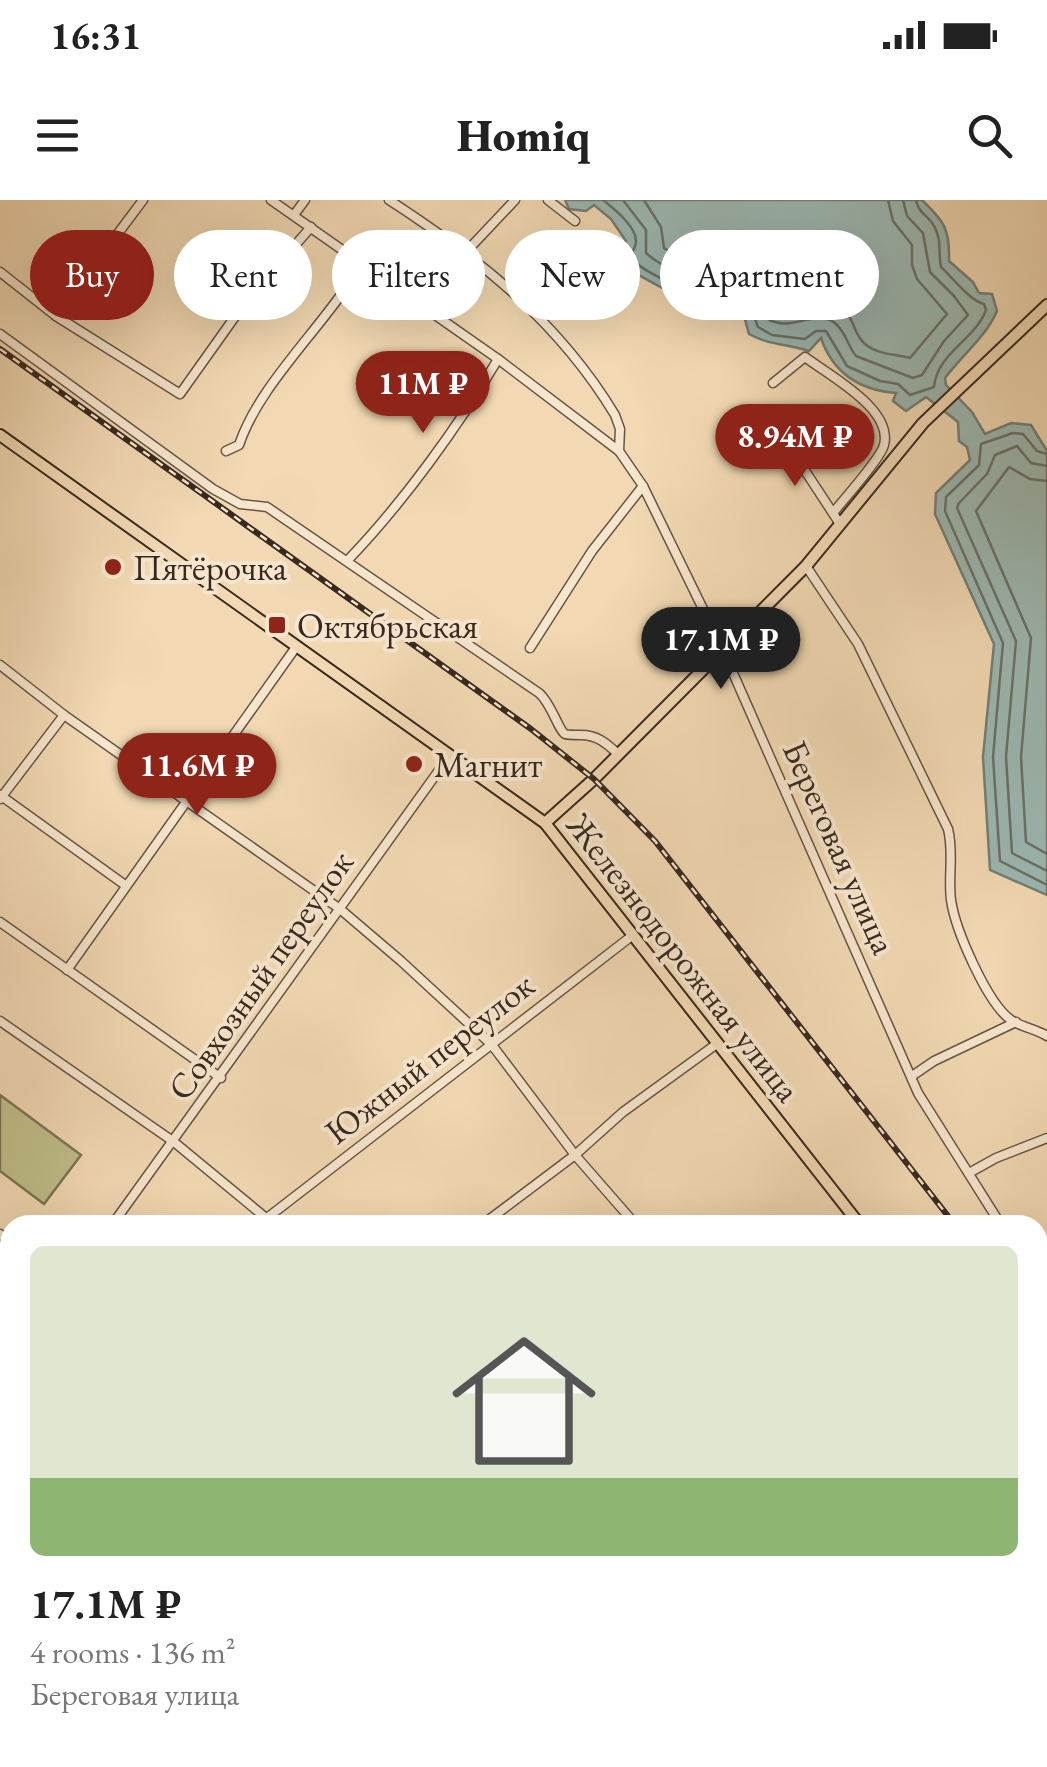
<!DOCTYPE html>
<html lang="en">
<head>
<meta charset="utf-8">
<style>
  :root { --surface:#fff; --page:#f6f6f6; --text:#222; --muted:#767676; --line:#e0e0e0; --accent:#8f2418 }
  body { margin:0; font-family:"EB Garamond",serif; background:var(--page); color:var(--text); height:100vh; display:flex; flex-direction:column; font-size:38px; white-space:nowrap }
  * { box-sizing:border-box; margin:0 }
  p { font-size:32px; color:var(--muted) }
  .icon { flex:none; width:55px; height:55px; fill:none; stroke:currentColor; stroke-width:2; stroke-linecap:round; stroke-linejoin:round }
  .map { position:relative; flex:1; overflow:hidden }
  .side { position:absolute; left:0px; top:1015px; width:1048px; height:552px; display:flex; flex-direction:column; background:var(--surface); border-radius:30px 30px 0 0; box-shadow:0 10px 40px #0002 }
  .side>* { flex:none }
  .top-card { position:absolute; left:30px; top:30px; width:988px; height:90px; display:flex; gap:20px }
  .price { position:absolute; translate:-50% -85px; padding:0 22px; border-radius:35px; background:var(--accent); color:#fff; font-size:32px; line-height:65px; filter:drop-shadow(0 2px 5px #0008) }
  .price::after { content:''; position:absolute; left:50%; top:60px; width:30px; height:22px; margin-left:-15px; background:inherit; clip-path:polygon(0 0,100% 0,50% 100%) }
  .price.current { background:#222; color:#fff }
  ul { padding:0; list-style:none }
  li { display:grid; align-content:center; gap:20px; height:530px; padding:0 30px }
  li+li { border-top:2px solid var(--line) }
  li span { display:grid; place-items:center; height:310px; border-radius:15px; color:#555 }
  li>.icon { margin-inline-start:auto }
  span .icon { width:180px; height:180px; fill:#fffc; stroke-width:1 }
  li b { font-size:42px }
  .tag { padding:0 35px; border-radius:45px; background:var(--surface); box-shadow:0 10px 40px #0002; font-size:35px; line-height:90px }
  .tag.current { background:var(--accent); color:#fff }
  .status { display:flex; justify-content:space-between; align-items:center; height:70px; padding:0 50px; background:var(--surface); direction:ltr }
  .status svg { height:28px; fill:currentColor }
  header { display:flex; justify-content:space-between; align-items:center; height:130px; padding:0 30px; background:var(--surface); font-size:45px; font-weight:800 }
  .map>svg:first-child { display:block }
  .grass { fill:url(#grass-tufts); stroke:#7b7454; stroke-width:2.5 }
  .pitch { fill:#bfbe89; stroke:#7b7454; stroke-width:2.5 }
  .water { fill:#9cb9b3; stroke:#747f78; stroke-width:2.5 }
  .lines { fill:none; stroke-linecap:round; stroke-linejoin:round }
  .shore { stroke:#6a716a; stroke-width:2.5 }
  .minor-casing { stroke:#665545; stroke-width:11 }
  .major-casing { stroke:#372920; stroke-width:14 }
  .minor { stroke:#f7e6ce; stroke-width:8 }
  .major { stroke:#f2d9b3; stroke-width:10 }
  .rail-casing { stroke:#372920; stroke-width:6 }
  .rail { stroke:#f7e6ce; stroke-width:2.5; stroke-dasharray:8; stroke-linecap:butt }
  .poi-dot { fill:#8f2418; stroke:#f7e6ce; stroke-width:4 }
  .labels { text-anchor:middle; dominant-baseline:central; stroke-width:8; stroke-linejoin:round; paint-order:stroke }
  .poi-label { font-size:35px; fill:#372920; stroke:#f7e6ce; text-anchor:start }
  .street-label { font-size:35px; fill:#372920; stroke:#f7e6ce }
</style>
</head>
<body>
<div class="status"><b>16:31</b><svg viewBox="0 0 49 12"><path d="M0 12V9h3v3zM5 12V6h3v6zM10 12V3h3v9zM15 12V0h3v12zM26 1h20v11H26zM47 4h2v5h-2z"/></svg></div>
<header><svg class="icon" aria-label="menu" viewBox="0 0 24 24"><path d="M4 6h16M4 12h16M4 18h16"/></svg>Homiq<svg class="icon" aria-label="search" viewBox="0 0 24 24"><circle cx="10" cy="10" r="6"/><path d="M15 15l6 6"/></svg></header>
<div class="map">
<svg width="1047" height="1567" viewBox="0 0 1047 1567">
  <defs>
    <pattern id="grass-tufts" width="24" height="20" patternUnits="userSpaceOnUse" patternTransform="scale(2.5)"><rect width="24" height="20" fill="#bfbe89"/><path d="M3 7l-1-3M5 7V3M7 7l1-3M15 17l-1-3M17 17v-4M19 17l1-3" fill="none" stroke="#a5a376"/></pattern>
  </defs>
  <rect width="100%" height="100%" fill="#f2d9b3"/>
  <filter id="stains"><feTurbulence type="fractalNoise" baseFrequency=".002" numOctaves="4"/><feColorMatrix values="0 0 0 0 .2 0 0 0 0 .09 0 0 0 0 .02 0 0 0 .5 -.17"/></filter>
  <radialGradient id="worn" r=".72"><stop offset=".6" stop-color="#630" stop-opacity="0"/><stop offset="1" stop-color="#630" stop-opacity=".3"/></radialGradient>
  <polygon class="grass" points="1038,1474 1047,1474 1047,1567 0,1567 0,1563 10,1557 1038,1558"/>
  <polygon class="pitch" points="0,895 81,955 44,1004 0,971"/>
  <path class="water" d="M565,0H922C944,21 950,29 949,61L973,82L979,93L992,94L997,111C986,137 962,155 945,178L946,185L972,212L985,234L1011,223L1031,225L1047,251V695L990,670L983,557L994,444L935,314L936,293L970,260L967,247L959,241L958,222L926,197L906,211L893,201L896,193C859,190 833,173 821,138L809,151C787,144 769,145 749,134L744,116L735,105L708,115C678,94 645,81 614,60L626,41L611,19L594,5L586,11L569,9Z"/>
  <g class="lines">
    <g class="shore">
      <path d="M603,0C614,9 636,26 636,41C636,47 632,52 630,58C652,78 682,86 707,102L739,96L752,111L758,127L772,135L805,139L816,131H826L847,166L880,181L898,184L910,195L934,187C937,153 975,140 986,110L984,104C970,101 953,78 941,67C938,53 942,39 934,26C928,15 918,13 916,0"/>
      <path d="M623,0L646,30V53C664,70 688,74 708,87C734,81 755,82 766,111C768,118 766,120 775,122C795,129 818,109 835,123C845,131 848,146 856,156L913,178L922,175L944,141L968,115L954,96L930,72L923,33L907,16L903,0"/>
      <path d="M644,0L661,27L664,48C668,51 710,70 714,71C721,71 729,67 737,67C761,69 771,91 783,108C799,108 814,100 830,104C857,111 850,131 865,144C878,155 896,154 910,158L947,114L917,79L912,65V45L893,21L888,0"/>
      <polyline points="1047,254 1037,251 1023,234 1013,233 981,244 979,265 946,297 945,311 1003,443 993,557 1000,661 1047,685"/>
      <polyline points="1047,266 1031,263 1017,246 995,255 987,274 959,303 957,308 1016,441 1006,557 1012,653 1047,671"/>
      <polyline points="1047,281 1030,279 1009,267 976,311 1031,438 1021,557 1026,642 1047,654"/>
    </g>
    <defs>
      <g id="minor">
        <polyline points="271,0 498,159 619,251"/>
        <path d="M389,0C480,59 559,122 615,215L620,229L619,251L643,286L722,448L918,893L1001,1025"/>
        <polyline points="548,0 575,21"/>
        <polyline points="294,15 305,0"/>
        <polyline points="464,54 515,0"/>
        <polyline points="0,72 56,116 180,194 244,104 311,27"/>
        <polyline points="56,116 143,0"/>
        <path d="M0,134L213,289L240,304L267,307L539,493C551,503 559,531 565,534C567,535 578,535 581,535C597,535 606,543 617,553"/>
        <path d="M773,183L805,157C830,176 893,209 884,245C881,258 844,299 833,313"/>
        <polyline points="781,234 840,324"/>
        <path d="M226,251L239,245C260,182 327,124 361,64"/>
        <path d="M347,361C402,304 458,227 498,159"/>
        <path d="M806,366L858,444L948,629C954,652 948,676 951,700C955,729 987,803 1011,820C1021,827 1036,829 1047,836"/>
        <polyline points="530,448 592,351 643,286"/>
        <polyline points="0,465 64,515 340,709 401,761 492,845 575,955 636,1025"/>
        <polyline points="0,595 125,685"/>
        <polyline points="0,599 64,515"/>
        <polyline points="0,722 221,878"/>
        <polyline points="67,770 296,447"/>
        <polyline points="0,821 174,942 266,1018"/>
        <polyline points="912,876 934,861 1016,822"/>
        <polyline points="969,973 996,958 1047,938"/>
        <polyline points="112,1025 450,555"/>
        <polyline points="258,1025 633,735"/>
        <polyline points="482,1025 575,955 623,912 718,843"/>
        <polyline points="0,1034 10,1042"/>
        <polyline points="1038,1069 1047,1081"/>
        <polyline points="0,1175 10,1162"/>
        <polyline points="0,1192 10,1200"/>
        <polyline points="0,1350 10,1359"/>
        <polyline points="0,1484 10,1492"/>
      </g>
      <g id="major">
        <polyline points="0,235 545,623 860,1025"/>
        <polyline points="545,623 594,579 806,366 923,223 1047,105"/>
        <polyline points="1038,1304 1047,1326"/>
      </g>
    </defs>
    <use href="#minor" class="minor-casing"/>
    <use href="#major" class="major-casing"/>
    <use href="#minor" class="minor"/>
    <use href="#major" class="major"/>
    <defs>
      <g id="rail">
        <polyline points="0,149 531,529 594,579 655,641 955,1025"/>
        <polyline points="1038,1131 1047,1143"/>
      </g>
    </defs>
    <use href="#rail" class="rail-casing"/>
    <use href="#rail" class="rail"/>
  </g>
  <g class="poi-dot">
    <circle cx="113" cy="367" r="10"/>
    <rect x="267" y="415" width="20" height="20" rx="5"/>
    <circle cx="414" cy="564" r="10"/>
  </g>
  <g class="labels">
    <g class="poi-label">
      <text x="133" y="367">Пятёрочка</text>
      <text x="297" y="425">Октябрьская</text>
      <text x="434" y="564">Магнит</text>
    </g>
    <g class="street-label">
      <text transform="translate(840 647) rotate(66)">Береговая улица</text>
      <text transform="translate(684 757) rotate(52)">Железнодорожная улица</text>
      <text transform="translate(260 775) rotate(-55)">Совхозный переулок</text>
      <text transform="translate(429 858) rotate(-38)">Южный переулок</text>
    </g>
  </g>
  <rect width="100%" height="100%" filter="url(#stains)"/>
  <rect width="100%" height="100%" fill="url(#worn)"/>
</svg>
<b class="price" style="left:423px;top:236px">11M ₽</b>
<b class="price" style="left:795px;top:289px">8.94M ₽</b>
<b class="price current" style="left:721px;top:492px">17.1M ₽</b>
<b class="price" style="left:197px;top:618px">11.6M ₽</b>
<div class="top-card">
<a class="tag current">Buy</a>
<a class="tag">Rent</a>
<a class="tag">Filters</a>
<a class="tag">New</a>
<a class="tag">Apartment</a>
</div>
<section class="side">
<ul>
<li><span style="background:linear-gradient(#dfe7d0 75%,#8fb573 0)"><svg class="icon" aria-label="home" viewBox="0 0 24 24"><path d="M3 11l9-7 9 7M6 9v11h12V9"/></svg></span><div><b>17.1M ₽</b><p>4 rooms · 136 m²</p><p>Береговая улица</p></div></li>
</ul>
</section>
</div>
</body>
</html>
